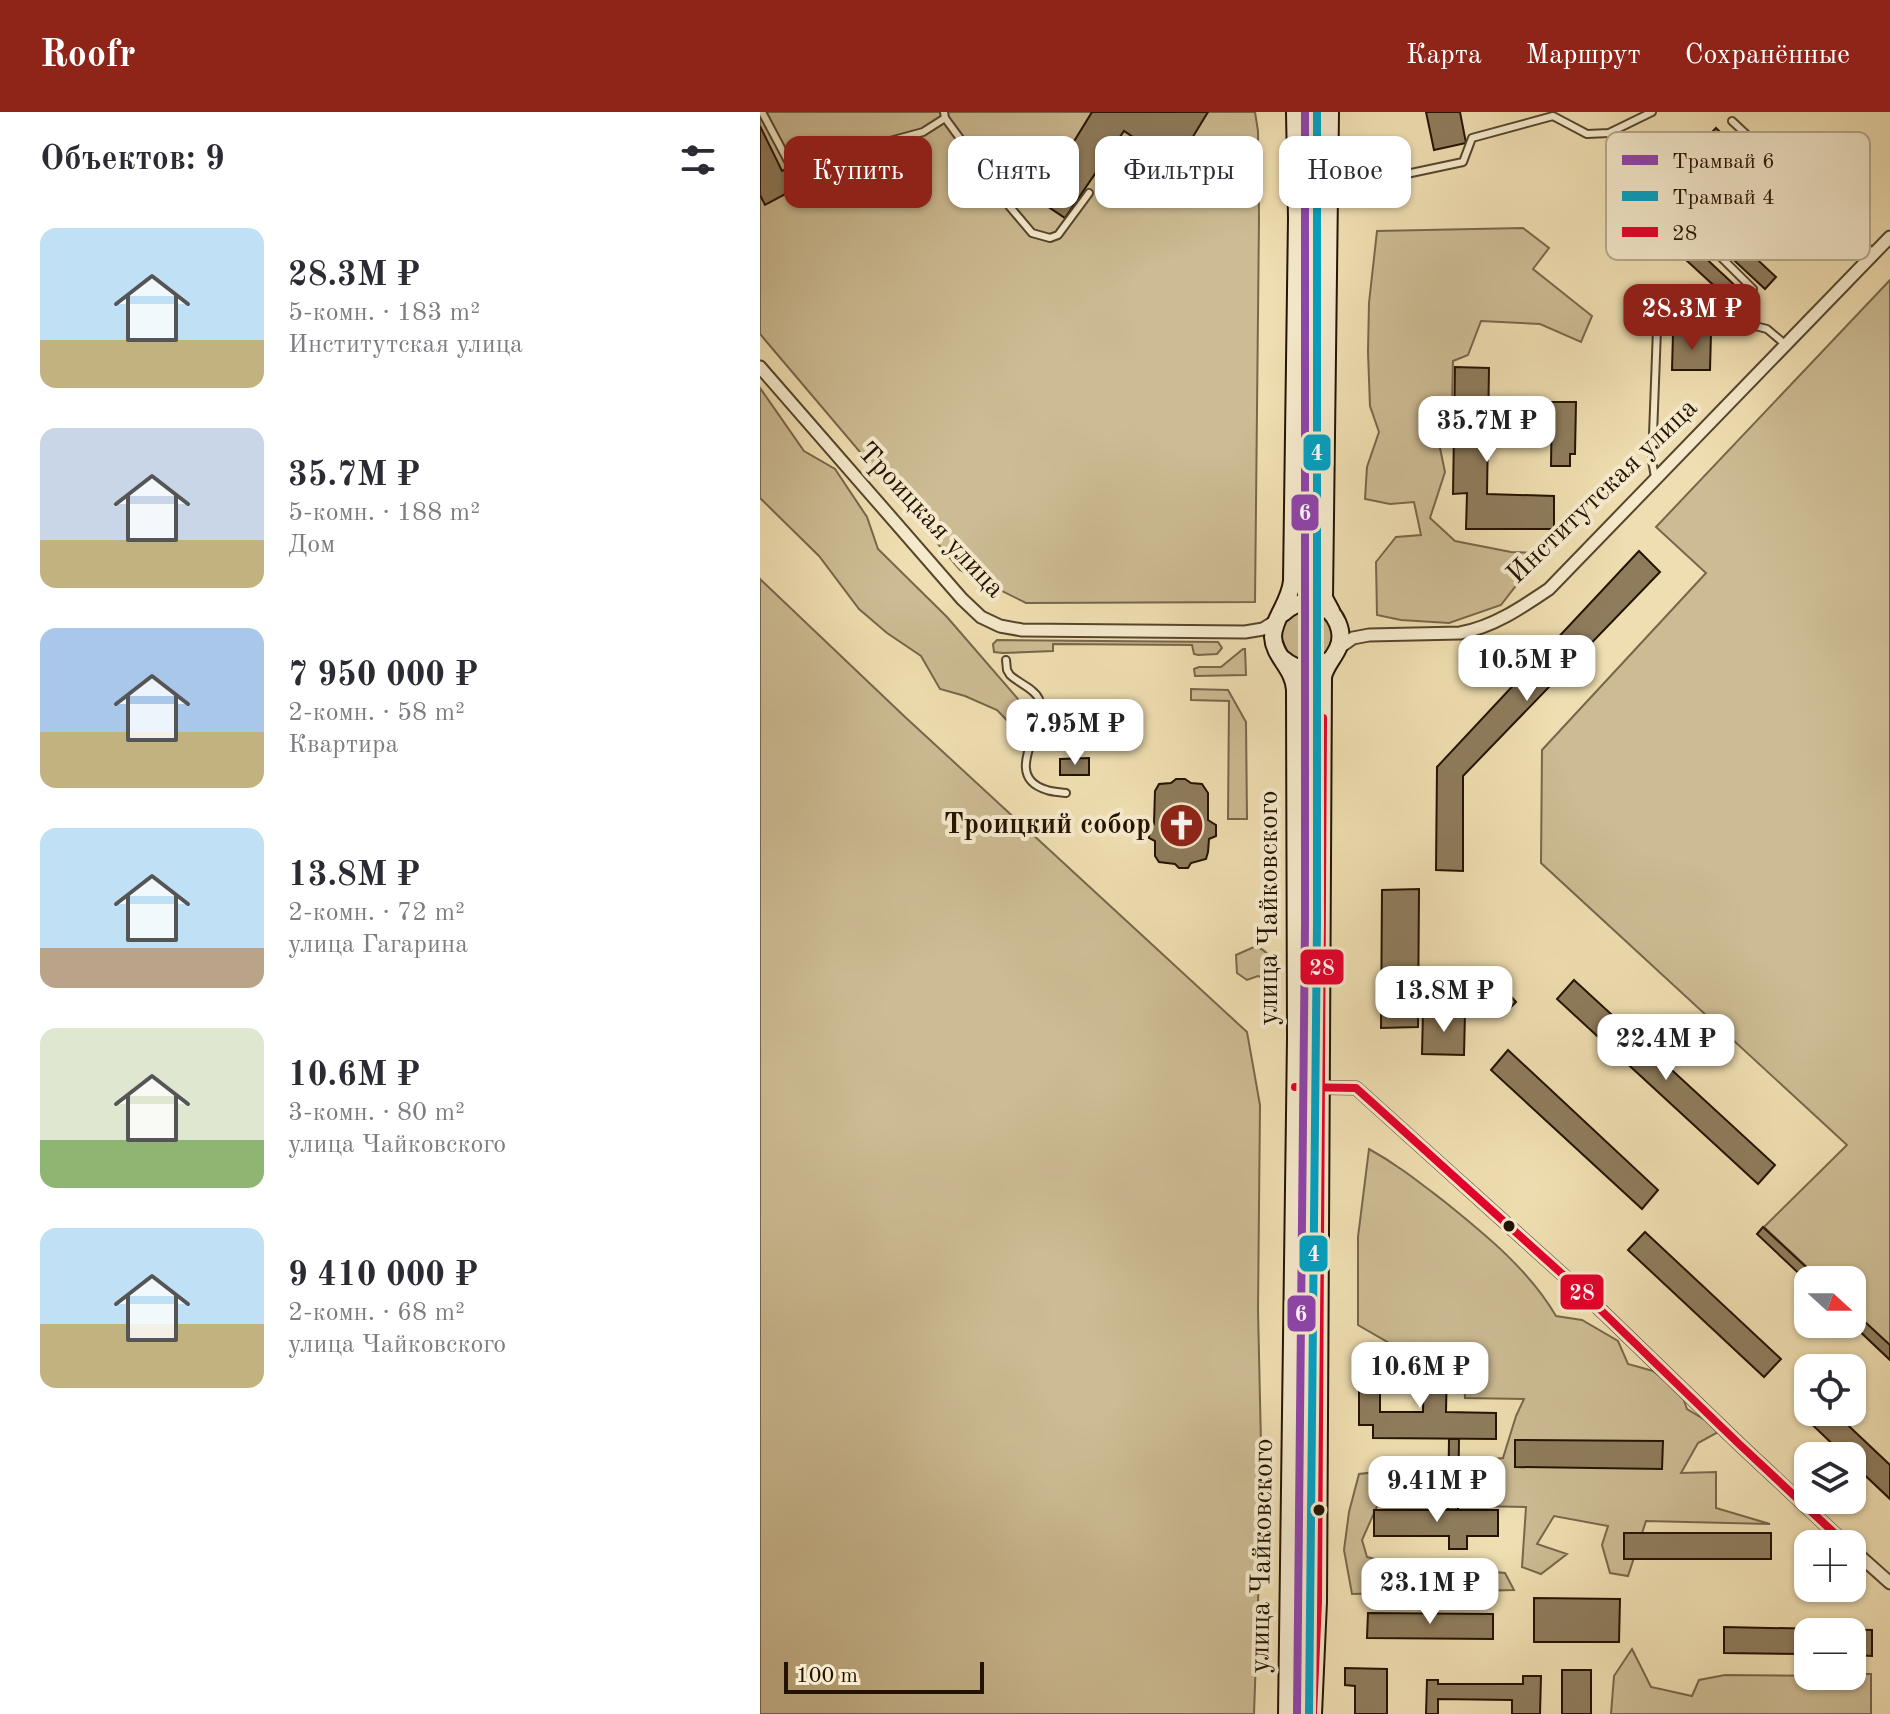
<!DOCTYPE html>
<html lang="ru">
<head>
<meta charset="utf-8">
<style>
  :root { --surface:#fff; --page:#f7f7f7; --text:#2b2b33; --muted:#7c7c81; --accent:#8f2418 }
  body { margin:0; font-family:"Old Standard TT",serif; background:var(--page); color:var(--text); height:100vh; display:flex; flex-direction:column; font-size:30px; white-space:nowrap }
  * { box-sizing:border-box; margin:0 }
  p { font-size:26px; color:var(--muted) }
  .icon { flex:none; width:44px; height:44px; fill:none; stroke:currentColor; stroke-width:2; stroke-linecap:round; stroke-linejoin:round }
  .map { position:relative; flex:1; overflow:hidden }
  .sheet { display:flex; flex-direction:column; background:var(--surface); width:760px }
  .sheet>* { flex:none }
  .guide { position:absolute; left:24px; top:24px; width:760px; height:72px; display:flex; gap:16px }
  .needle { width:52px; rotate:111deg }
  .fabs { position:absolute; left:1034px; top:1154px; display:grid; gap:16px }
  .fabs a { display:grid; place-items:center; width:72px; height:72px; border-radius:16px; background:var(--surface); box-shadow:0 2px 6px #0004; font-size:40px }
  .scale { position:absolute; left:24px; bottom:20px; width:200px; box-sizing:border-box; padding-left:8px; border:4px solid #241200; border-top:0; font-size:22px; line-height:28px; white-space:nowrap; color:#241200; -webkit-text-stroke:6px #f5eacc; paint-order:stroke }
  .price { position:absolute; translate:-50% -68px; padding:0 18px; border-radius:16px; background:#fff; color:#222; font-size:26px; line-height:52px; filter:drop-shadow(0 2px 4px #0008) }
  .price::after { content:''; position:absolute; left:50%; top:48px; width:24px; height:18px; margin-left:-12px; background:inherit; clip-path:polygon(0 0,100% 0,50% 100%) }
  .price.selected { background:var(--accent); color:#fff }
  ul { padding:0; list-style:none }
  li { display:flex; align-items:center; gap:24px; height:200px; padding:0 40px }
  li span { display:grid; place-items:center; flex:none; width:224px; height:160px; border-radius:16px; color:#555 }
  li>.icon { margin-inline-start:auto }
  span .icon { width:96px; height:96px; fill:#fffc; stroke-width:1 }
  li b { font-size:34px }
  h2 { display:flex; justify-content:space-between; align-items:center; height:96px; padding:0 40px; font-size:34px }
  .chip { padding:0 28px; border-radius:16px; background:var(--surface); box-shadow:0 2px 6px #0004; font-size:28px; line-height:72px }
  .chip.selected { background:var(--accent); color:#fff }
  header { display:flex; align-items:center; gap:48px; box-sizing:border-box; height:112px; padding:0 40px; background:var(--accent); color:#fff }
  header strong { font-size:38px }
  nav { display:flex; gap:44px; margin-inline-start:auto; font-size:28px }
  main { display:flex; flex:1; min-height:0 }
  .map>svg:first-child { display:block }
  .green { fill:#ccbb93; stroke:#78664a; stroke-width:2 }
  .building { fill:#8e7c5c; stroke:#241200; stroke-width:2 }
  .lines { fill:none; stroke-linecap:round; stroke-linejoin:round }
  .service-casing { stroke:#57452c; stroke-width:10 }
  .minor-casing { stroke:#57452c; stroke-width:15 }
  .secondary-casing { stroke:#241200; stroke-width:20 }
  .service { stroke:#f5eacc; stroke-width:6 }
  .minor { stroke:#f5eacc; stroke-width:11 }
  .secondary { stroke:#f5eacc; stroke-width:16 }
  .bus-1-casing { stroke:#f5eacc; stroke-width:14 }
  .bus-1 { stroke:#e4002b; stroke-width:8 }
  .tram-1-casing { stroke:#f5eacc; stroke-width:14 }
  .tram-2-casing { stroke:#f5eacc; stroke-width:14 }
  .tram-1 { stroke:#8e44ad; stroke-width:8 }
  .tram-2 { stroke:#02a1c4; stroke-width:8 }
  .bus-dot { fill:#241200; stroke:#f5eacc; stroke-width:3 }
  .labels { text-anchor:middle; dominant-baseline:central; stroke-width:8; stroke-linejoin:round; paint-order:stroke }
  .street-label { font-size:28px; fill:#241200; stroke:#f5eacc }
  .poi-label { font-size:28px; font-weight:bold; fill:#241200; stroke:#f5eacc; text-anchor:end }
  .key { fill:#f5eacc; stroke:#b6a98f; stroke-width:2 }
  .key-label { font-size:22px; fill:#241200 }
  .line-badge { stroke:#f5eacc; stroke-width:3 }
  .badge-label { font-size:22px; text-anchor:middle; font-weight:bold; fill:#fff }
</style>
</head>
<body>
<header>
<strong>Roofr</strong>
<nav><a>Карта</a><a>Маршрут</a><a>Сохранённые</a></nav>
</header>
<main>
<section class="sheet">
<h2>Объектов: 9<svg class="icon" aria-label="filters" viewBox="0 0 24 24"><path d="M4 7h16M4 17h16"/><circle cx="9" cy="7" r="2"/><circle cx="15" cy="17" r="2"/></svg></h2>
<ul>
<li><span style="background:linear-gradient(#bfe0f5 70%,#c2b280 0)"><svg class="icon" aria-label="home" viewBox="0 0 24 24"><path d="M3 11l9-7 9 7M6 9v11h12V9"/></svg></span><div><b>28.3M ₽</b><p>5-комн. · 183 m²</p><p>Институтская улица</p></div></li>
<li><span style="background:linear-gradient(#c9d6e8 70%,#c2b280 0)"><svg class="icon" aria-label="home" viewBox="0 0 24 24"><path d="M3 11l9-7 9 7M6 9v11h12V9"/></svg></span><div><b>35.7M ₽</b><p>5-комн. · 188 m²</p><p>Дом</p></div></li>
<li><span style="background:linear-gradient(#a9c7e8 65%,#c2b280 0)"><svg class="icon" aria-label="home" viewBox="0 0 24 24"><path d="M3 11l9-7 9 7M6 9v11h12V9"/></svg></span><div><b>7 950 000 ₽</b><p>2-комн. · 58 m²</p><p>Квартира</p></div></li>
<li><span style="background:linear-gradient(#bfe0f5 75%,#b9a48a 0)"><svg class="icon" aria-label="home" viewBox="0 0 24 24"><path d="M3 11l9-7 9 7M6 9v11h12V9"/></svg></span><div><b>13.8M ₽</b><p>2-комн. · 72 m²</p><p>улица Гагарина</p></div></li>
<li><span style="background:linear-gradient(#dfe7d0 70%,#8fb573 0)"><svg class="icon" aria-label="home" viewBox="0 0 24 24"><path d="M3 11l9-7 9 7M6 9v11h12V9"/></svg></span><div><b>10.6M ₽</b><p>3-комн. · 80 m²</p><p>улица Чайковского</p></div></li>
<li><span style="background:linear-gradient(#bfe0f5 60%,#c2b280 0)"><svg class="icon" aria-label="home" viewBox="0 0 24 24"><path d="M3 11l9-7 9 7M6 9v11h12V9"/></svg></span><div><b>9 410 000 ₽</b><p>2-комн. · 68 m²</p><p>улица Чайковского</p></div></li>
</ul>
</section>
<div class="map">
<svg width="1130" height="1602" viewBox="0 0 1130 1602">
  <rect width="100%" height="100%" fill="#efdeb1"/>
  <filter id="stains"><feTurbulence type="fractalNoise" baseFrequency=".0025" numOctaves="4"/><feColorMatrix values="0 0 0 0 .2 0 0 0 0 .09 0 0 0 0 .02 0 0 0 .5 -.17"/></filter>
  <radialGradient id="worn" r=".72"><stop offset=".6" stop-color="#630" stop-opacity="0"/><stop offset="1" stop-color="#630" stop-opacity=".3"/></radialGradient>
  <g class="green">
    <polygon points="0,0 495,0 498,19 499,106 495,490 266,491 200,458 0,222"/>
    <polygon points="542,0 562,0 554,482 539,482"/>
    <polygon points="763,116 789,136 773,157 832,204 821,230 780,212 721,209 708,243 693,249 692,293 676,317 685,360 670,406 695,429 751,440 781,441 741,493 689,511 641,508 617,503 616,450 636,425 661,423 654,390 630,392 605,387 607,355 619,320 610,294 608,240 609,191 617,119"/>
    <polygon points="1130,168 1130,1233 1092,1198 1092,1168 1061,1168 1004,1115 1087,1033 781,751 782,638 946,461 896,415"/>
    <polygon points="0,276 44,339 75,357 107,405 118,437 187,505 277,609 265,627 237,598 205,584 180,577 161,544 127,521 99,497 59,444 0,386"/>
    <polygon points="0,467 144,604 487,920 500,993 498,1198 502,1377 494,1602 0,1602"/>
    <polygon points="542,494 573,508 576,532 552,554 522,541 519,512"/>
    <polygon points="237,528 458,530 462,536 457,542 438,543 434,542 432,533 293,532 293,539 243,541 234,540 233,532"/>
    <polygon points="483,537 485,537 486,563 435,564 434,557 439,555 461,555"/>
    <polygon points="541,567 554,567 552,923 540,923"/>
    <polygon points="431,577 468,578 486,610 487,707 468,707 469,589 431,588"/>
    <path d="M496,834C506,839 511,844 515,854L510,868L498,864L487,868L477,861L476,843Z"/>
    <polygon points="553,1012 546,1602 533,1602 540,1014"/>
    <path d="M609,1037C638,1053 659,1070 685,1090C726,1123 769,1158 796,1204L822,1208L858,1229L868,1252L893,1259L921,1280L927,1297L962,1318L938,1331L921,1361L956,1360V1396L1010,1412L886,1409L868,1464L850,1461L842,1433L848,1414L794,1404L777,1432L807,1442L781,1462L762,1455L766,1395L618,1392L602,1428L607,1445C654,1458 697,1458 745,1461L754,1478L592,1482L584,1438L589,1400L599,1362L743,1346L756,1304L764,1287L705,1286L703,1249L673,1234L643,1260L629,1231L598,1213V1125Z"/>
    <polygon points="872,1537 891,1575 932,1584 939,1568 965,1563 1092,1564 1092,1562 1111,1562 1111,1602 851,1602 854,1564"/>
  </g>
  <g class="building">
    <polygon points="332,0 448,0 415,54 364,19 305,106 278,88"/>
    <polygon points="666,0 700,0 706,31 674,38"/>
    <polygon points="0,14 22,59 50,45 59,64 5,93 0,83"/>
    <polygon points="956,16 1002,60 974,91 927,46"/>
    <polygon points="892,49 1016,165 1005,177 881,62"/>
    <polygon points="911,114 996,193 986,203 901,125"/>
    <polygon points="913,221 951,221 950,258 912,258"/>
    <polygon points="695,255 729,256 727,382 794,384 794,417 706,417 707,381 693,382"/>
    <polygon points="792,290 816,290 815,342 810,342 810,354 791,354"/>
    <polygon points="879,439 900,460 703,664 703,759 676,758 677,655"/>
    <polygon points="329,646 329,663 300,663 300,647"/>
    <polygon points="416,667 425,667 431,671 442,672 448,681 448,708 456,713 456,724 449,727 448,740 446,747 431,751 428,756 419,756 415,752 399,750 395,744 395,729 389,726 390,716 394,712 395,679 399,672 411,671"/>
    <polygon points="659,777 658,915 621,916 622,778"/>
    <polygon points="814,868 1015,1053 998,1072 797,887"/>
    <polygon points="747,880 756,890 747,899 737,889"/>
    <polygon points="663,900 705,901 704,943 662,942"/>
    <polygon points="748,938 898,1078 882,1097 731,958"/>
    <polygon points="1003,1115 1060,1168 1048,1168 1048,1170 997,1122"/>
    <polygon points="885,1120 1021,1247 1004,1265 868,1138"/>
    <polygon points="1092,1198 1130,1233 1130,1248 1092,1212"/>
    <polygon points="599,1248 620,1248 620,1300 663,1300 664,1253 687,1253 686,1300 736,1301 736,1327 613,1326 613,1313 599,1313"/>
    <polygon points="1048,1292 1048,1300 1074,1300 1130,1353 1130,1387 1092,1351 1092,1344 1085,1344 1040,1301"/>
    <polygon points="689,1327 699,1327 698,1398 688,1398"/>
    <polygon points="755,1328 903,1329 902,1357 755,1355"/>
    <polygon points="614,1398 738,1398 738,1424 707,1424 707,1437 689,1437 689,1424 614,1424"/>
    <rect x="864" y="1421" width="147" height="26"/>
    <polygon points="774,1486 860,1487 859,1530 774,1530"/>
    <polygon points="608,1501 733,1502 733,1527 607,1526"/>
    <polygon points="964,1515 1112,1518 1112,1544 1092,1543 1092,1520 1048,1520 1048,1542 964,1541"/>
    <polygon points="585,1556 627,1557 627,1602 595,1602 595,1574 585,1573"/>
    <rect x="802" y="1558" width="29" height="44"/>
    <polygon points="763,1564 781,1564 780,1602 752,1602 752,1588 678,1587 678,1602 666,1602 667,1568 678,1568 678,1572 763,1572"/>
  </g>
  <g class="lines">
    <defs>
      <g id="service">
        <polyline points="2,0 28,49 72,35 119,32 163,20 185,6"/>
        <polyline points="184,0 185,6 250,95 272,121 290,126 298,123 329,81"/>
        <polyline points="972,9 1114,142"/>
        <polyline points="849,21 870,55 993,177"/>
        <polyline points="604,71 703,50 712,26 793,4 827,22 849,21 892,0"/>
        <polyline points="895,365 892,349 898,191 944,196 972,208 1007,217 1026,233"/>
        <path d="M246,548L247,558L250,563C258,571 274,576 279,587C291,610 238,664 287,678C292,680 300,680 306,681"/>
      </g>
      <g id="minor">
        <polyline points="0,255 202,487 221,505 240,514 262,518 485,520 503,517 517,508"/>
        <path d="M579,536L593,526L609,523L700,521C733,515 761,496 789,477L1130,125"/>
        <polyline points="535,975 596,976 821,1179 978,1331 1086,1432"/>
        <polyline points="1092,1437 1130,1471"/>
      </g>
      <g id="secondary">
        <polyline points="570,0 564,486 571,499"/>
        <path d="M523,501C533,492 546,487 559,493C576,499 585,520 578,536C573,547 565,554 563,565L558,1490L553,1602"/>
        <path d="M523,547C538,560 554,560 570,548"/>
        <path d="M527,1602L536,927L535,578C534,556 514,545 513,525C513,506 530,491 532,469L537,106L535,0"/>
      </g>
    </defs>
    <use href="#service" class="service-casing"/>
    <use href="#minor" class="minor-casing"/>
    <use href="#secondary" class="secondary-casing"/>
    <use href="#service" class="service"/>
    <use href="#minor" class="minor"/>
    <use href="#secondary" class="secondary"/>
    <defs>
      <g id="bus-1">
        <polyline points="535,975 596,976 821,1179 978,1331 1086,1432"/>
        <polyline points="553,1602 558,1490 563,606"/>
      </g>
    </defs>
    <use href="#bus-1" class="bus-1-casing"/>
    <use href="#bus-1" class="bus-1"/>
    <defs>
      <polyline id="tram-1" points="537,1602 545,813 545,0"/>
      <polyline id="tram-2" points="549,1602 557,813 557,0"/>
    </defs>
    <use href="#tram-1" class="tram-1-casing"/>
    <use href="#tram-2" class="tram-2-casing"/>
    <use href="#tram-1" class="tram-1"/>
    <use href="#tram-2" class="tram-2"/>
  </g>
  <defs>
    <symbol id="church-disc" viewBox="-11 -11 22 22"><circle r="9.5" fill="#8f2418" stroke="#f5eacc"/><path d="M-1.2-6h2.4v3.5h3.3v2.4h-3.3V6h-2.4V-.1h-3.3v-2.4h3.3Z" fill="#fff"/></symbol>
  </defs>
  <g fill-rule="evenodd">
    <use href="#church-disc" x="396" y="688" width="51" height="51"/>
  </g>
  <g class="bus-dot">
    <circle cx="749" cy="1114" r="7"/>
    <circle cx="559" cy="1398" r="7"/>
  </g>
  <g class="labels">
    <g class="street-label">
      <text transform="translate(843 380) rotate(-44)">Институтская улица</text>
      <text transform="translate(170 409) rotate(47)">Троицкая улица</text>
      <text transform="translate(510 796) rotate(-90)">улица Чайковского</text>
      <text transform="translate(503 1444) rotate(-89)">улица Чайковского</text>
    </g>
    <g class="poi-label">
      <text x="391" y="714">Троицкий собор</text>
    </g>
  </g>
  <rect x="846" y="20" width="264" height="128" rx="12" class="key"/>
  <rect x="862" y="43" width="36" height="10" fill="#8e44ad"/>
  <rect x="862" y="79" width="36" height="10" fill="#02a1c4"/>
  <rect x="862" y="115" width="36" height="10" fill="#e4002b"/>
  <g class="key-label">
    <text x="912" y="56">Трамвай 6</text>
    <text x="912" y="92">Трамвай 4</text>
    <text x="912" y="128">28</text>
  </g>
  <g class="line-badge">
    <rect x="542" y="321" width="30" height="39" rx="8" fill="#02a1c4"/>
    <rect x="530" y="381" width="30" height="39" rx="8" fill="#8e44ad"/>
    <rect x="539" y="836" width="46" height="38" rx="8" fill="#e4002b"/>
    <rect x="538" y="1122" width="31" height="39" rx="8" fill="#02a1c4"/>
    <rect x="799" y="1161" width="46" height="38" rx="8" fill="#e4002b"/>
    <rect x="526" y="1182" width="31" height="39" rx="8" fill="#8e44ad"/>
  </g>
  <g class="badge-label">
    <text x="557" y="348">4</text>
    <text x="545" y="408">6</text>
    <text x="562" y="863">28</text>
    <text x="554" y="1149">4</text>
    <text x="822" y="1188">28</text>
    <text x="541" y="1209">6</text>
  </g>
  <rect width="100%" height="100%" filter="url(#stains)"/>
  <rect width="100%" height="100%" fill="url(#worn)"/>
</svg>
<div class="fabs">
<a><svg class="needle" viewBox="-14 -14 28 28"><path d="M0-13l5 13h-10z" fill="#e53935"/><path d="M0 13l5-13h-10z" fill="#7c7c81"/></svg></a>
<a><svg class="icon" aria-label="locate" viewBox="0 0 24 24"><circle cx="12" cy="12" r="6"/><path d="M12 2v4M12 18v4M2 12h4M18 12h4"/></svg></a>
<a><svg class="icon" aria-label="layers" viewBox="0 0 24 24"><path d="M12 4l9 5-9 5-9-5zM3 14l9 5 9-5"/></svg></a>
<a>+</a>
<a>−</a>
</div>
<div class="scale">100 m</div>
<b class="price selected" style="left:932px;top:240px">28.3M ₽</b>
<b class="price" style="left:727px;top:352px">35.7M ₽</b>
<b class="price" style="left:767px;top:591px">10.5M ₽</b>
<b class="price" style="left:315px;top:655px">7.95M ₽</b>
<b class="price" style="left:684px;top:922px">13.8M ₽</b>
<b class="price" style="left:906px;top:970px">22.4M ₽</b>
<b class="price" style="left:660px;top:1298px">10.6M ₽</b>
<b class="price" style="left:677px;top:1412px">9.41M ₽</b>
<b class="price" style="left:670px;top:1514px">23.1M ₽</b>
<div class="guide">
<a class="chip selected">Купить</a>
<a class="chip">Снять</a>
<a class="chip">Фильтры</a>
<a class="chip">Новое</a>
</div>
</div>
</main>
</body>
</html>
